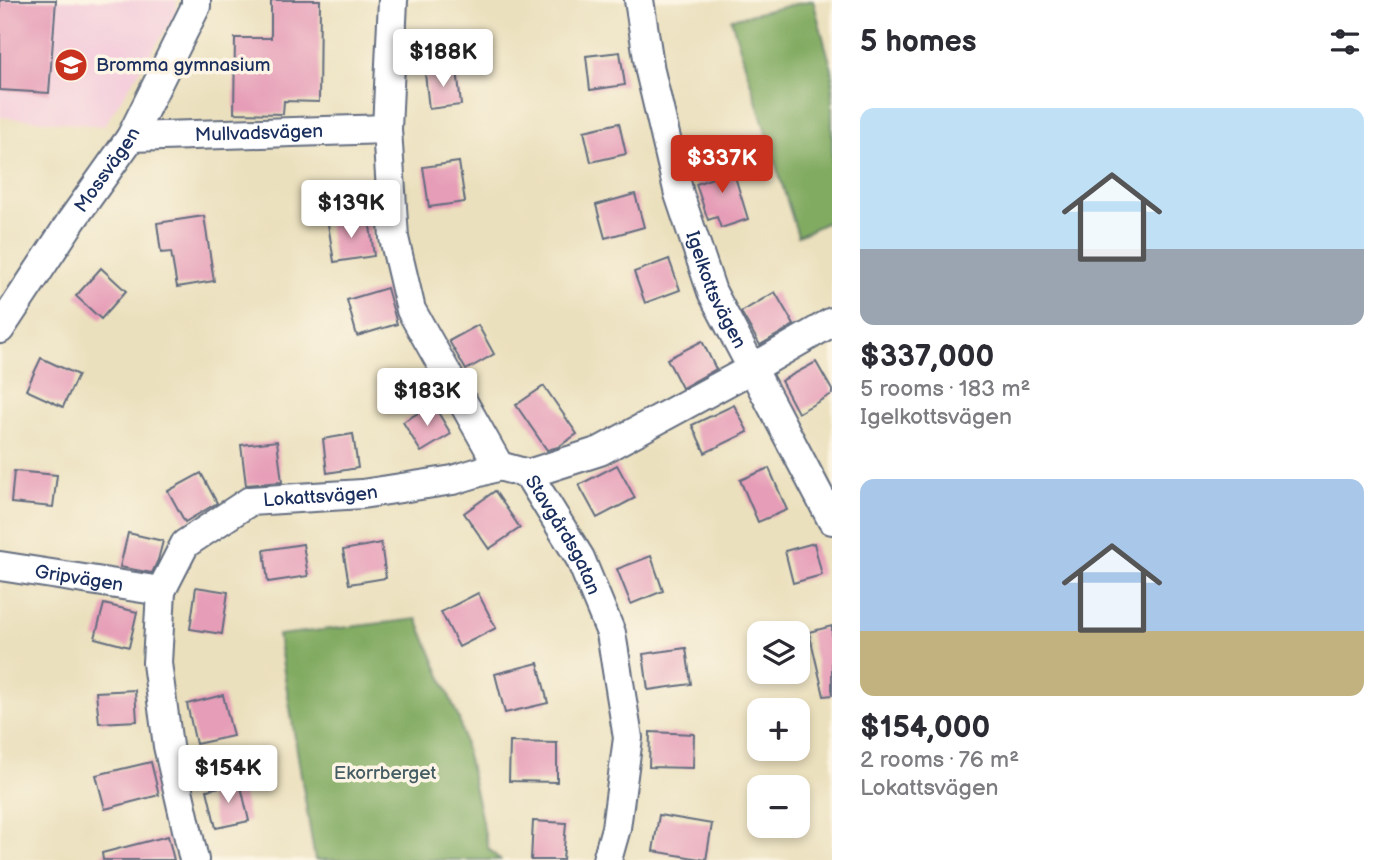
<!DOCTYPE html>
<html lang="en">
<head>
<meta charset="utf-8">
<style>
  :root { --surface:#fff; --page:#f7f7f7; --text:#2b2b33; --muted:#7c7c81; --accent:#c8321e }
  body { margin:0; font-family:"Balsamiq Sans",sans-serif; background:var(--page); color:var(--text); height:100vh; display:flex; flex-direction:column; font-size:26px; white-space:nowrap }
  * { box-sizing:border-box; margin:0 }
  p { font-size:23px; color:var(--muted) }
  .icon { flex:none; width:38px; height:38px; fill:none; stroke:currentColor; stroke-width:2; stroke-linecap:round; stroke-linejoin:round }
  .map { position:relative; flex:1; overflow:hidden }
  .panel { display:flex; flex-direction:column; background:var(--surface); width:560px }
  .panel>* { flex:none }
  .buttons { position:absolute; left:747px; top:621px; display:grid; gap:14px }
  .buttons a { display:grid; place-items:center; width:63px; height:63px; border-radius:14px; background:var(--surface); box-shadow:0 4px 10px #0003; font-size:35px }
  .price { position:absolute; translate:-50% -60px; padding:0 16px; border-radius:7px; background:#fff; color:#222; font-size:23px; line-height:46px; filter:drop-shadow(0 2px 4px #0008) }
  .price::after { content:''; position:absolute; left:50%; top:42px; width:21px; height:16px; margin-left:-10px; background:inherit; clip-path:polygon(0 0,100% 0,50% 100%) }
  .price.active { background:var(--accent); color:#fff }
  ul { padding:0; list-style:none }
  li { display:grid; align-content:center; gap:14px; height:371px; padding:0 28px }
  li span { display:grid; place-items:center; height:217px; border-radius:14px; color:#555 }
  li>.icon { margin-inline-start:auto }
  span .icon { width:126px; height:126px; fill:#fffc; stroke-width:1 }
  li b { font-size:30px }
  h2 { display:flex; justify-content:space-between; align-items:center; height:84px; padding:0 28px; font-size:30px }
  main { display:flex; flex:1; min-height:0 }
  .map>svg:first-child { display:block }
  .built { fill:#f4cfdc }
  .forest { fill:#82ab62; stroke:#4e6d60; stroke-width:2 }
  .building { fill:#e69db7 }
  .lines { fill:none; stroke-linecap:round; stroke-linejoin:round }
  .minor-casing { stroke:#646d7f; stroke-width:32 }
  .minor { stroke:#fff; stroke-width:28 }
  .labels { text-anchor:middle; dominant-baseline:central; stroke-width:7; stroke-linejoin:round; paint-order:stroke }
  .poi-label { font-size:19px; fill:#1b2f5e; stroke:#fcf5e5; text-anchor:start }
  .street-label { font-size:19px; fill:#1b2f5e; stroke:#fcf5e5 }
  .park-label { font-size:19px; fill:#445c63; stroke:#fcf5e5 }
</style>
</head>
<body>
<main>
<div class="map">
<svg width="832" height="860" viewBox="0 0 832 860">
  <rect width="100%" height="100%" fill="#fcf5e5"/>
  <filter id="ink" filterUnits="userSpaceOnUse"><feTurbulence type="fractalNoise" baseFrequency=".0143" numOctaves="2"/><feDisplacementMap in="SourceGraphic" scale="14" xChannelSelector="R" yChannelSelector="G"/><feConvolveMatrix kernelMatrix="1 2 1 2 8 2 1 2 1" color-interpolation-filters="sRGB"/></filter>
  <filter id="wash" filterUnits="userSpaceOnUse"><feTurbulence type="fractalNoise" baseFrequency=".00686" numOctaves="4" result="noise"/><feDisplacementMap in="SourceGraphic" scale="28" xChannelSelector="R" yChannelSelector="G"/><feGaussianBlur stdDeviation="1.57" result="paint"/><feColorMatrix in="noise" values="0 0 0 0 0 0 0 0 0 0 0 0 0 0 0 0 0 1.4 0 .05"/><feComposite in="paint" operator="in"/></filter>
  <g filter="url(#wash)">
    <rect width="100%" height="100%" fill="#ebe0bd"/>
    <polygon class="built" points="0,0 177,0 176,14 104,126 0,117"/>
    <g class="forest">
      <polygon points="813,0 832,70 832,220 798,236 731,19"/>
      <polygon points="417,619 459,719 488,848 500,860 315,860 278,635"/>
    </g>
    <g id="blocks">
      <g class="building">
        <polygon points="0,0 56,0 49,93 0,90"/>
        <polygon points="271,0 320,0 319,102 284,101 283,114 234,113 235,38 271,38"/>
        <polygon points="620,52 625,85 590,90 586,56"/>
        <polygon points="457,69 461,105 429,109 425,73"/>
        <polygon points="619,123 626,154 591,162 584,131"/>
        <polygon points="729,157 748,219 721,228 717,217 708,220 696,184 713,178 708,163"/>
        <polygon points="459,162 465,202 429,207 423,167"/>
        <polygon points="635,194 644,227 605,238 596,205"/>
        <polygon points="204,216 214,281 177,287 171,252 161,253 157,223"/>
        <polygon points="369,218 374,256 334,262 328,224"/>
        <polygon points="669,259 680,290 645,303 634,272"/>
        <polygon points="101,268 126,291 101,319 76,296"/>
        <polygon points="387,288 397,324 357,336 347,300"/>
        <polygon points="775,292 794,325 760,345 741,312"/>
        <polygon points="478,325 494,354 466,370 449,341"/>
        <polygon points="702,341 716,369 682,388 667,359"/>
        <polygon points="41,358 78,375 63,407 26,390"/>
        <polygon points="816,362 832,390 832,394 798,413 781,381"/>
        <polygon points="544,386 577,434 558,447 547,450 516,405"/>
        <polygon points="433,404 451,434 421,452 403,422"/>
        <polygon points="734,405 748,432 705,453 692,425"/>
        <polygon points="353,434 358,468 327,473 323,439"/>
        <polygon points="277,441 282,482 246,485 241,445"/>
        <polygon points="617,465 635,498 597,518 579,485"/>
        <polygon points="769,468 787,510 758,522 740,480"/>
        <polygon points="14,471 57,475 53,507 11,503"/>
        <polygon points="201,473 217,503 185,522 168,491"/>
        <polygon points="495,491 520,528 489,549 464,513"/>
        <polygon points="128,533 163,541 158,560 152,573 120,567"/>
        <polygon points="381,543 386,578 349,584 343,550"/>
        <polygon points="814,543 822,575 793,583 785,551"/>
        <polygon points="303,544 308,576 268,582 264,550"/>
        <polygon points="651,556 663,591 631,604 617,569"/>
        <polygon points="196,587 228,592 222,634 190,629"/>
        <polygon points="478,593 496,628 459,647 441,612"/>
        <polygon points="104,604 137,612 129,647 95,638"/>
        <polygon points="832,626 832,695 824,696 809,632"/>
        <polygon points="686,648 691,684 648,690 643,654"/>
        <polygon points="538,663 548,703 505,713 495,674"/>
        <polygon points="135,690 137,721 99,723 96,692"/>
        <polygon points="223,695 233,736 196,744 187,704"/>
        <polygon points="650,732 694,734 693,768 649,767"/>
        <polygon points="510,742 557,743 557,782 509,781"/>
        <polygon points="151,762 159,795 105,809 96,775"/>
        <polygon points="240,782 249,821 216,828 207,790"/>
        <polygon points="659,815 712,824 706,860 653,851"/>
        <polygon points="533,821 566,823 563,860 531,860"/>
        <polygon points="168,836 174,860 103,860 102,853"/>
      </g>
    </g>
  </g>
  <g filter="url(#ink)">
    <use href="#blocks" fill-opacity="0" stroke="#646d7f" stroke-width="2"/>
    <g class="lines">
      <defs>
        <g id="minor">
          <path id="s1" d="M393,0L387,129L394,238L411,310L499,466L528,474L580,558L611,633L628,738L616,828L607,860"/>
          <path id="s2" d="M639,0L650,71L679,194L712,292L832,520"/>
          <path id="s3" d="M131,137L387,129"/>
          <path id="s4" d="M0,329L72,220L131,137L196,6V0"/>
          <polyline points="528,474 600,451 753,368 832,322"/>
          <path id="s5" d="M0,566L161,591"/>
          <path id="s6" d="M194,860L168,746L157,663L161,591L185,544L250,501L362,494L453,480L499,466"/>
        </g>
      </defs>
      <use href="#minor" class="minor-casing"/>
      <use href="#minor" class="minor"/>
    </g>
  </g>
  <defs>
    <symbol id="school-disc" viewBox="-11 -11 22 22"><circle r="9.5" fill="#c8321e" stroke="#fcf5e5"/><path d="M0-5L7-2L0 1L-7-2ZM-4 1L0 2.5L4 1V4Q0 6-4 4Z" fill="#fff"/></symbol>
  </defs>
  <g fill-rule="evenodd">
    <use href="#school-disc" x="52" y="46" width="38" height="38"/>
  </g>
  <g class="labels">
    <g class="poi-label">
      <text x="96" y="65">Bromma gymnasium</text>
    </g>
    <g class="street-label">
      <text stroke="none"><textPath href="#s3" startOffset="128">Mullvadsvägen</textPath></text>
      <text stroke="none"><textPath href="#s4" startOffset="192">Mossvägen</textPath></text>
      <text stroke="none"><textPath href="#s2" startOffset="301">Igelkottsvägen</textPath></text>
      <text stroke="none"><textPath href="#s6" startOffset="474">Lokattsvägen</textPath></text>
      <text stroke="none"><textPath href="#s1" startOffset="592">Stavgårdsgatan</textPath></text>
      <text stroke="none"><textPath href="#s5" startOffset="80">Gripvägen</textPath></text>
    </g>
    <g class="park-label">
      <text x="385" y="773">Ekorrberget</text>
    </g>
  </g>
</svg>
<div class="buttons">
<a><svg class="icon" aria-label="layers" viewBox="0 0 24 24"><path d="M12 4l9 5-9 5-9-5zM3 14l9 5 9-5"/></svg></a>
<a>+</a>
<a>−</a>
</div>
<b class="price" style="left:443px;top:89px">$188K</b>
<b class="price active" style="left:722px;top:195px">$337K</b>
<b class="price" style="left:351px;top:240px">$139K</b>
<b class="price" style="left:427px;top:428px">$183K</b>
<b class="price" style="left:228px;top:805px">$154K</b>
</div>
<section class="panel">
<h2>5 homes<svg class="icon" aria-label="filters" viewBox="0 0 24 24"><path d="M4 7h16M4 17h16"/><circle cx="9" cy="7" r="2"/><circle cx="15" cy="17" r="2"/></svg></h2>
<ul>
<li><span style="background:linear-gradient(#bfe0f5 65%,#9aa5b1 0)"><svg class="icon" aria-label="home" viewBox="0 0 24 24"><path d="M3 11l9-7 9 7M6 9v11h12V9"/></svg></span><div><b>$337,000</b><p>5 rooms · 183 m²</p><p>Igelkottsvägen</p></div></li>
<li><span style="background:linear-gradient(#a9c7e8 70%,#c2b280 0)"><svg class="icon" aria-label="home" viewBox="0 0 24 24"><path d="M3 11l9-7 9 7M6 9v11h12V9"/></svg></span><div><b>$154,000</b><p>2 rooms · 76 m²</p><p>Lokattsvägen</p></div></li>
</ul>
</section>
</main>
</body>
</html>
